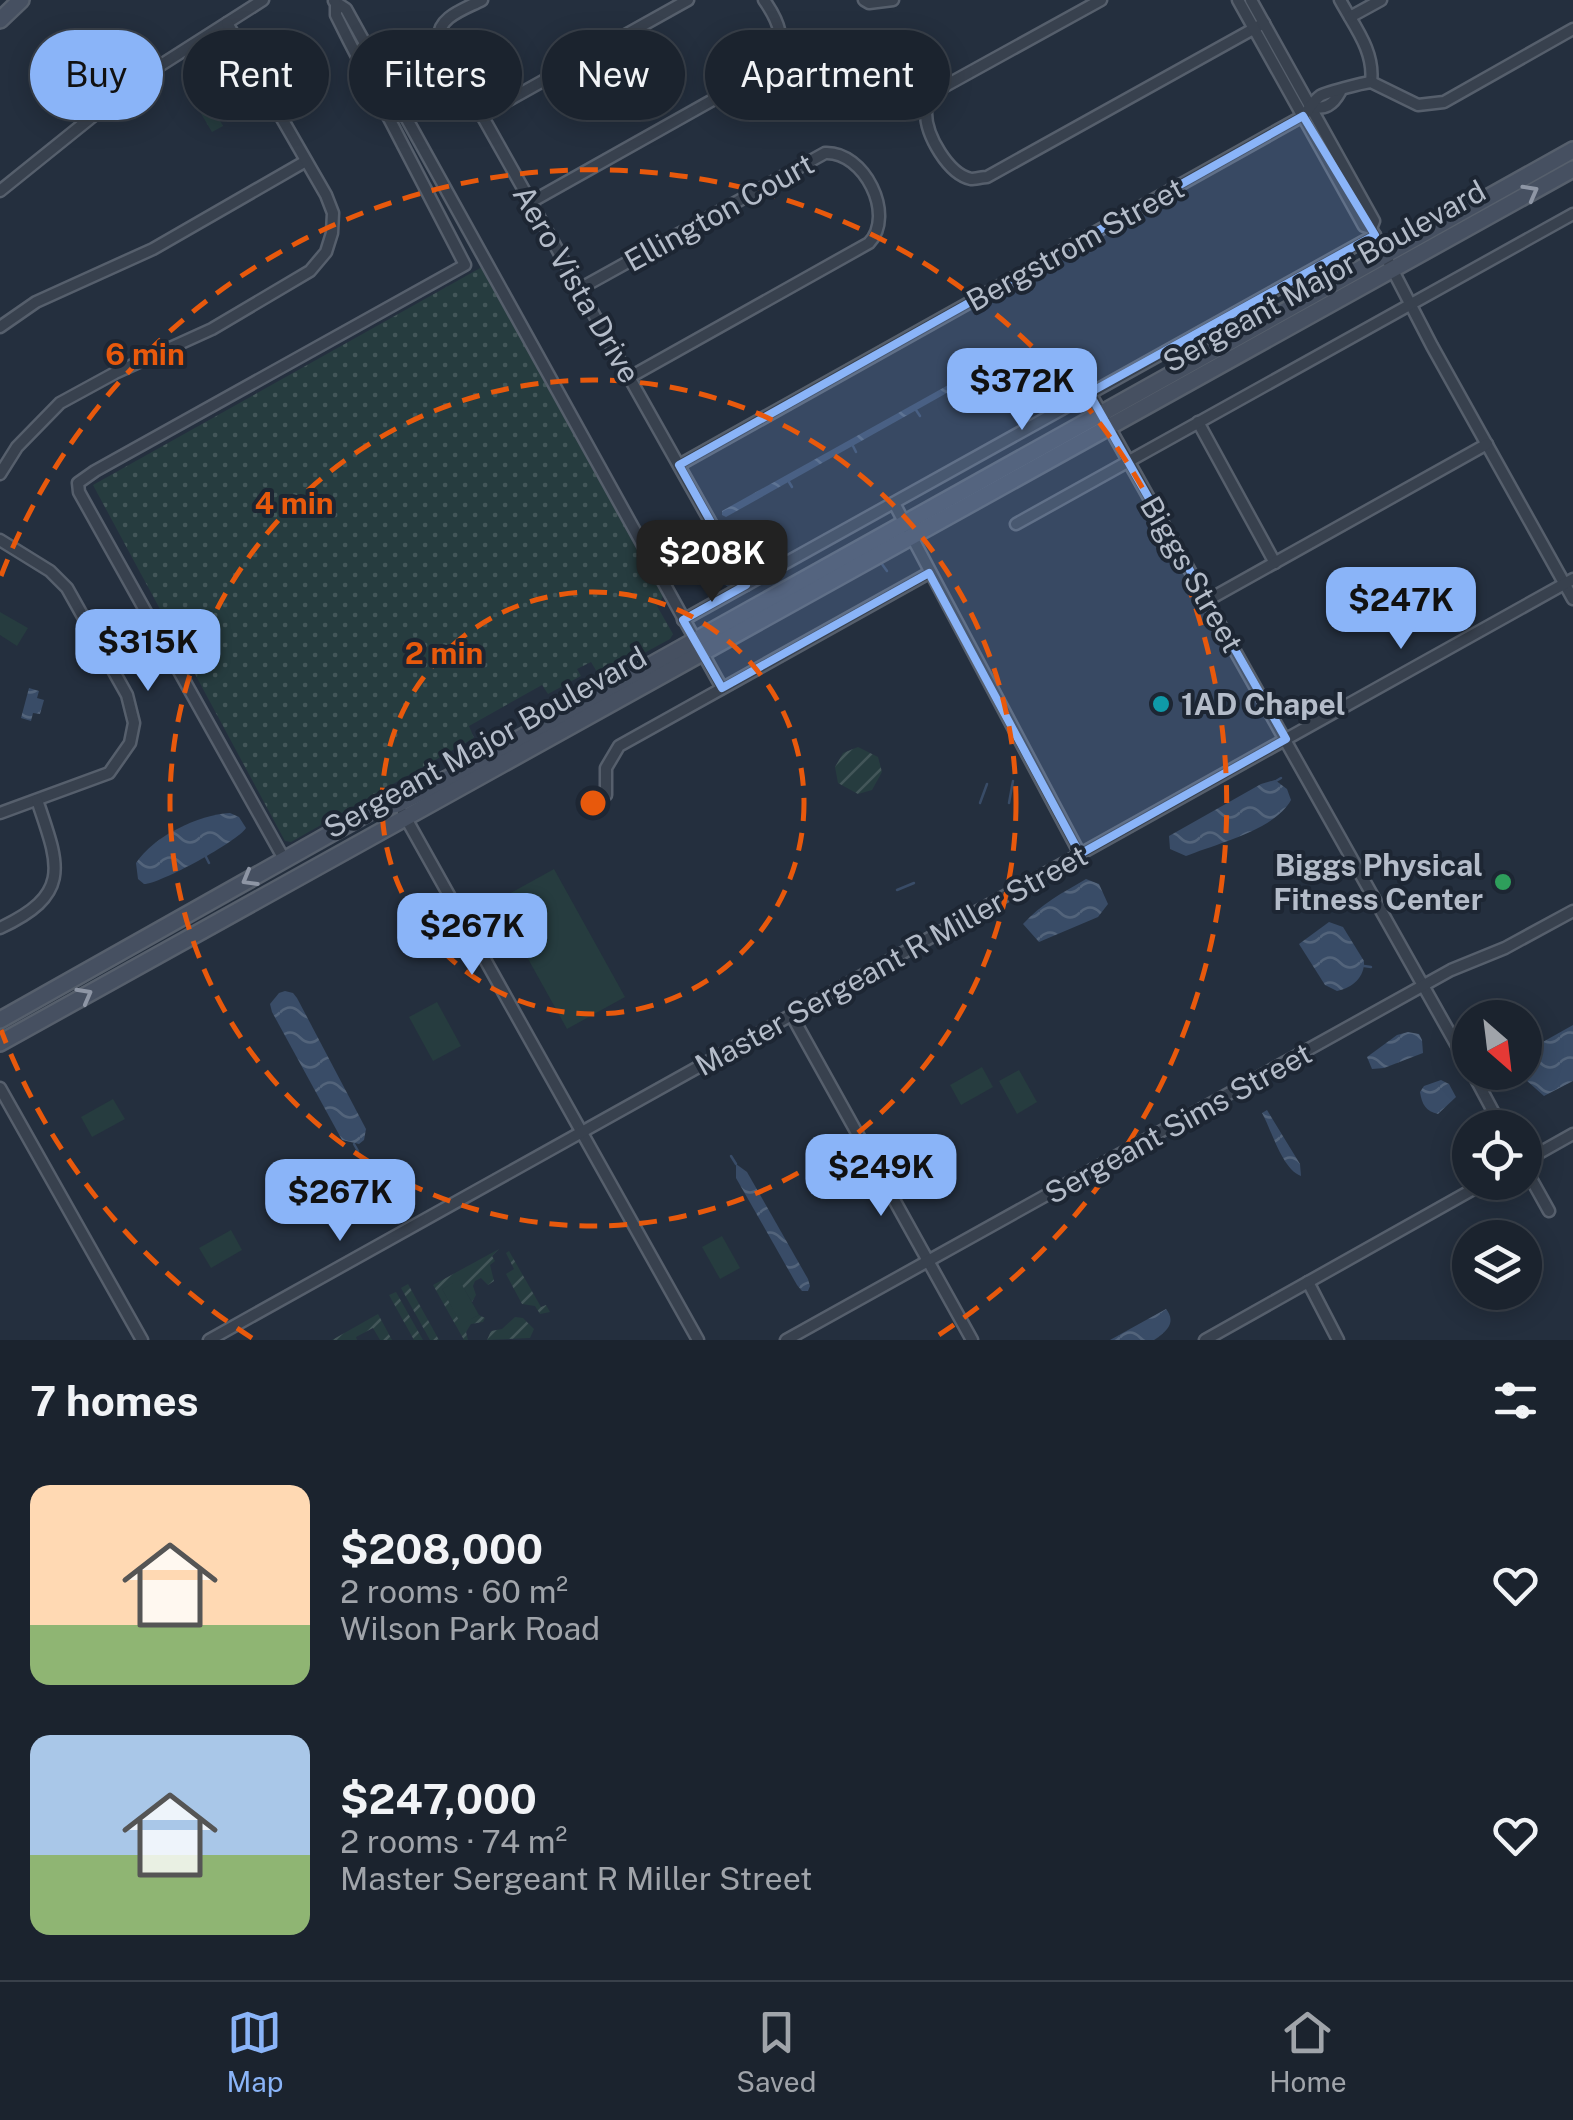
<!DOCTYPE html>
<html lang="en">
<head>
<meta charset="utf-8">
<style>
  :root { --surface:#1b232e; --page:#282f3a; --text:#f1f3f6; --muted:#a0a4aa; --line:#39404a; --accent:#8ab4f8 }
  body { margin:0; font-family:"Public Sans",sans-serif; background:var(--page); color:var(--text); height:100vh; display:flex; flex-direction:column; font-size:38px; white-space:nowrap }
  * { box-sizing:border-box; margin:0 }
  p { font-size:32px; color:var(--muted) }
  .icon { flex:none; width:55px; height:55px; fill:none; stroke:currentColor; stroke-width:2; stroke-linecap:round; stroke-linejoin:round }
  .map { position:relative; height:1340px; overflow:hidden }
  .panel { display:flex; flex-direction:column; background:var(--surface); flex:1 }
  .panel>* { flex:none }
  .top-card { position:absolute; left:30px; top:30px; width:1000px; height:90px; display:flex; gap:20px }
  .needle { width:65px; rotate:152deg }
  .tools { position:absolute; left:1452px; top:1000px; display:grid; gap:20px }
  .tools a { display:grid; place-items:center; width:90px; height:90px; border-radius:50%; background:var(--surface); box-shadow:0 5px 25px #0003,0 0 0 2px var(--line); font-size:50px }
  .price { position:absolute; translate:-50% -85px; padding:0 22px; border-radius:20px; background:var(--accent); color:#111; font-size:32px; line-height:65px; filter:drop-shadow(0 2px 5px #0008) }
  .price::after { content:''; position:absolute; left:50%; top:60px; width:30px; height:22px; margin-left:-15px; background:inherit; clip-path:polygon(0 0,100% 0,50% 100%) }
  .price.active { background:#222; color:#fff }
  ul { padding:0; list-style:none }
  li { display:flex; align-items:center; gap:30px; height:250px; padding:0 30px }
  li span { display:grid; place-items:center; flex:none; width:280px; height:200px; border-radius:20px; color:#555 }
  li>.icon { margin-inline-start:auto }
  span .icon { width:120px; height:120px; fill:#fffc; stroke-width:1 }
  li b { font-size:42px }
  h2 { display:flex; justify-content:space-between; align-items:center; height:120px; padding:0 30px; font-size:42px }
  .tag { padding:0 35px; border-radius:45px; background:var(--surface); box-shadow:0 5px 25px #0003,0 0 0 2px var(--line); font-size:35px; line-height:90px }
  .tag.active { background:var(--accent); color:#111 }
  .tabs { display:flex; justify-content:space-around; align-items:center; height:140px; border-top:2px solid var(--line); background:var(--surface); font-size:28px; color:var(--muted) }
  .tabs a { display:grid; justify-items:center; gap:5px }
  .tabs .active { color:var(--accent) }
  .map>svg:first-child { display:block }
  .grass { fill:#263c3f }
  .park { fill:url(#park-dots) }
  .garden { fill:url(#garden-furrows) }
  .water { fill:url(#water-waves) }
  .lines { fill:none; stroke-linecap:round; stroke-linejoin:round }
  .stream { stroke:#394c67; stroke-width:2.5 }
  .street-casing { stroke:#565f6c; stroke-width:15 }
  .secondary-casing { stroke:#565f6c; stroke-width:20 }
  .street { stroke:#38414e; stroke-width:10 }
  .secondary { stroke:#465061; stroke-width:15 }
  .oneway { stroke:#8e96a5 }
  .marked { fill:#8ab4f8; fill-opacity:0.2; stroke:#8ab4f8; stroke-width:8; stroke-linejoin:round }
  .ring { fill:none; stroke:#e8590c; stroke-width:5; stroke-dasharray:18 12 }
  .culture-dot { fill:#0f9aa8; stroke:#1d2633; stroke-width:4 }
  .leisure-dot { fill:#2e9e5b; stroke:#1d2633; stroke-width:4 }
  .labels { text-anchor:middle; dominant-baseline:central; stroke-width:8; stroke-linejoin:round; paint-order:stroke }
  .street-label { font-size:30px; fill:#b4bcc9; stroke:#1d2633 }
  .poi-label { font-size:30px; font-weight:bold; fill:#b4bcc9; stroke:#1d2633; text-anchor:start }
  .centre { fill:#e8590c; stroke:#1d2633; stroke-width:5 }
  .ring-label { font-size:30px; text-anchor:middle; font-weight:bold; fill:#e8590c; stroke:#1d2633; stroke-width:8; stroke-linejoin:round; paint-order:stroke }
</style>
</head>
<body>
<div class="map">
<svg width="1573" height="1340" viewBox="0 0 1573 1340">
  <defs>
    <pattern id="park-dots" width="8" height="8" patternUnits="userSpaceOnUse" patternTransform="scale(2.5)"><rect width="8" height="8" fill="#263c3f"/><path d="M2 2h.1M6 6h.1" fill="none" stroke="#435659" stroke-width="1.8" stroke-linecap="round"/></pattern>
    <pattern id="garden-furrows" width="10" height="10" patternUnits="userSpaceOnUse" patternTransform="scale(2.5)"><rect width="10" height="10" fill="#263c3f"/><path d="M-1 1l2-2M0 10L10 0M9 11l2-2" fill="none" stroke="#435659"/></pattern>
    <pattern id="water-waves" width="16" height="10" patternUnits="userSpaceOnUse" patternTransform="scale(2.5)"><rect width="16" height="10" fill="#394c67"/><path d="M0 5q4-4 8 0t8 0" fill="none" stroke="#53647b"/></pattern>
  </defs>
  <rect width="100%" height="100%" fill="#242f3e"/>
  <g class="grass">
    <polygon points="0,612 28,628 17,646 0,635"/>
    <polygon points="554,869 625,997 567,1029 496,901"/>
    <polygon points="437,1002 461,1046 433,1061 409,1017"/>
    <polygon points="982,1067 993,1087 961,1105 950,1085"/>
    <polygon points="1019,1070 1037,1102 1017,1114 999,1081"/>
    <polygon points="113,1099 125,1119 92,1137 81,1117"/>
    <polygon points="231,1230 242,1250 211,1268 199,1248"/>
    <polygon points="722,1236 740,1268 720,1279 702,1247"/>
    <polygon points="459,1279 479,1315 461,1325 442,1289"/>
  </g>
  <g class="park">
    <circle cx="854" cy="80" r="14"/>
    <polygon points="207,98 223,126 212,132 196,105"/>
    <polygon points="482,267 664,595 657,606 673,634 670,639 600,677 591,662 577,669 581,676 548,694 542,685 469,726 474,738 291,842 285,841 93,485"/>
  </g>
  <g class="garden">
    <polygon points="858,747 878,757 882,772 872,790 858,794 838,783 835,767 843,753"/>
    <polygon points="499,1249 492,1256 495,1261 490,1265 494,1281 488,1285 481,1278 475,1281 473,1286 476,1295 472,1302 459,1280 442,1289 461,1324 479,1315 485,1318 483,1322 471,1324 466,1332 468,1340 464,1340 433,1285"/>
    <polygon points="509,1251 541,1307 546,1305 550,1312 540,1314 535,1306 522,1304 506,1274 514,1269 506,1253"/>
    <polygon points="408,1284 439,1340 430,1340 401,1288"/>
    <polygon points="396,1292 423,1340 414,1340 389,1295"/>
    <polygon points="378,1314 392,1340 380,1340 373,1328 356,1337 357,1340 332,1340"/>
    <polygon points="515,1317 523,1318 534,1329 530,1338 487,1340 491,1331 502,1329"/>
  </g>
  <g class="water">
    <polygon points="986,364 991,367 986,371 726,517 722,515 722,511"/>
    <path d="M690,543C703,546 707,557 708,570L693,581L674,560V553Z"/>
    <polygon points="29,688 39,691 37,698 44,700 40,714 33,713 31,721 21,718"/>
    <path d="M1275,780L1287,789L1291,800C1275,830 1215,844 1186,856L1170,849L1169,836L1261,784Z"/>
    <path d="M230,813L239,817L246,828C238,841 160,884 144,884L138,879L136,863C154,836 198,815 230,813Z"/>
    <path d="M1086,879L1099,884L1108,904L1098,917L1039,942L1023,924C1041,904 1062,893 1086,879Z"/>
    <path d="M1329,922L1343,927L1364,961C1365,977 1352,988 1337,991L1325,985L1299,944Z"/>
    <polygon points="285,991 293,993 297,998 366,1129 364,1140 359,1144 342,1140 272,1012 270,1004 279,993"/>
    <polygon points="1573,1025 1573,1081 1544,1096 1518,1073 1525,1072 1525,1052"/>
    <polygon points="1408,1032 1419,1034 1422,1040 1423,1053 1384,1068 1372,1069 1367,1057 1397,1035"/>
    <path d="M1441,1080L1449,1084L1456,1097L1438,1114C1426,1111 1422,1105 1420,1092L1424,1086Z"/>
    <path d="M1267,1110L1300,1164L1301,1176C1282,1169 1272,1131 1262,1113Z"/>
    <polygon points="736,1164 747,1172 808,1279 810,1286 808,1291 802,1291 797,1285 736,1178"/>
    <path d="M1166,1309C1177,1323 1166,1332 1154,1340H1110Z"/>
  </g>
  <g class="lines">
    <g class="stream">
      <polyline points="986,371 989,377"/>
      <polyline points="916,410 920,416"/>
      <polyline points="853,446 856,452"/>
      <polyline points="789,482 792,487"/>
      <polyline points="879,560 887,571"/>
      <polyline points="708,570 730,587"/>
      <polyline points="1276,781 1281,778"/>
      <polyline points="980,803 987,784"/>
      <polyline points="1009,803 1013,781"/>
      <polyline points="205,855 209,863"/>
      <polyline points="897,890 914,883"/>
      <polyline points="1364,966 1371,967"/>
      <polyline points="354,1144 358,1151"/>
      <polyline points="731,1156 736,1164"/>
    </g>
    <defs>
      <g id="street">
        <path d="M482,0C465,9 437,17 439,39L746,585"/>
        <polyline points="864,0 869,3 893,0"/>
        <path d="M1101,0L936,91C931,97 926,104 926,113C926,135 948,174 971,179C975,179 983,177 987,177L1264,23"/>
        <polyline points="1238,0 1364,226 1371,228 1432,346 1573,599"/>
        <polyline points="1251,0 1374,221 1371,228"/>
        <path d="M1340,0C1354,26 1375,51 1371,82"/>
        <polyline points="334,1 346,9 722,688"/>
        <polyline points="1350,17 1381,0"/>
        <path d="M1311,107C1325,110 1333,105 1340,92"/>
        <polyline points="482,115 688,0"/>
        <polyline points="0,191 139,79 263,0"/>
        <path d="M531,202L775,65C787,42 779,21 764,0"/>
        <path d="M581,288L825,153C864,151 896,215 869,243L630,377"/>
        <polyline points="0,327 36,302 153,249 306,161"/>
        <polyline points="1090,393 1470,1069"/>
        <polyline points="1198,422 1275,563"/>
        <path d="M679,465L1303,116C1309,110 1313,101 1320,96C1324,93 1362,83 1371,82L1418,105L1444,102L1573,29"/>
        <polyline points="0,474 17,447 60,403 115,373 212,329 310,271 326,252 332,233 333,213 326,195 227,23"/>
        <polyline points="894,503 1080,854"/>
        <polyline points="1016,524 1573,214"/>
        <polyline points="0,540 50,571 67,588 127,695 134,723 130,743 109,773 0,813"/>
        <polyline points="1208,600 1487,444"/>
        <polyline points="683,620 1375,235"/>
        <polyline points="100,647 149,619"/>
        <polyline points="606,795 606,768 619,746 929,573"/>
        <polyline points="403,813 698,1340"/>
        <polyline points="284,859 79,492 78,483 95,471 465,265 349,41 336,15 336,4"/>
        <path d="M0,928C73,894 59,865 37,800"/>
        <polyline points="792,1016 972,1340"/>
        <polyline points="1472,1072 1502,1128"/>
        <polyline points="0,1088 142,1340"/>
        <polyline points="1525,1161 1573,1134"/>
        <polyline points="1525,1168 1549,1211"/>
        <polyline points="1308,1282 1338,1340"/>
        <polyline points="209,1340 1573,579"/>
        <polyline points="786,1340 1451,970 1505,948 1573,911"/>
        <polyline points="1205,1340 1486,1182"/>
      </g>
      <g id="secondary">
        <polyline points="0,20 21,0"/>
        <polyline points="0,1020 378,807 398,804 447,779 1573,150"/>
        <polyline points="0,1043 1573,169"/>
      </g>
    </defs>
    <use href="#street" class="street-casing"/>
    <use href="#secondary" class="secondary-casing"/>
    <use href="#street" class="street"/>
    <use href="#secondary" class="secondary"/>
  </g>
  <defs><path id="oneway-chevron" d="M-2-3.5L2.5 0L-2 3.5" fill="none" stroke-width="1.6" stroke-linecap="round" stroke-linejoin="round" transform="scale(2.5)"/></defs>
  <g class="oneway">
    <use href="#oneway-chevron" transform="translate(1531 192) rotate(-29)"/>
    <use href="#oneway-chevron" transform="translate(249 879) rotate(150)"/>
    <use href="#oneway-chevron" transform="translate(85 995) rotate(-29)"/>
  </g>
  <path class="marked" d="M1303,116L1375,235L1089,393L1286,739L1080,854L929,573L722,688L683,620L746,585L679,465Z"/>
  <g class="ring">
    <circle cx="593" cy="803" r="211"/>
    <circle cx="593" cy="803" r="423"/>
    <path d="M252 1338A634 634 0 0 1 1 1030M1 576A634 634 0 1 1 934 1338"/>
  </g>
  <circle class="culture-dot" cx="1161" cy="704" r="10"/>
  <circle class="leisure-dot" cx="1503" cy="882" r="10"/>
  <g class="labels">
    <g class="street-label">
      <text transform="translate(719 212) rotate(-29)">Ellington Court</text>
      <text transform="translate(1075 244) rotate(-29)">Bergstrom Street</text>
      <text transform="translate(1324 276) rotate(-29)">Sergeant Major Boulevard</text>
      <text transform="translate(577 284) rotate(60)">Aero Vista Drive</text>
      <text transform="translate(1192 574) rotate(60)">Biggs Street</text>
      <text transform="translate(485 742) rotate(-29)">Sergeant Major Boulevard</text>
      <text transform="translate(891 960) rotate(-29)">Master Sergeant R Miller Street</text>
      <text transform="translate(1178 1123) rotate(-29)">Sergeant Sims Street</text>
    </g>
    <g class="poi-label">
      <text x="1181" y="704">1AD Chapel</text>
      <text x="1483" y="865" text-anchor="end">Biggs Physical<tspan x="1483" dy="34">Fitness Center</tspan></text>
    </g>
  </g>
  <circle cx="593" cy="803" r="15" class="centre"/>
  <g class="ring-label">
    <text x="145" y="365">6 min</text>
    <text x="294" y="514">4 min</text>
    <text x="444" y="664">2 min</text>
  </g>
</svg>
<div class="tools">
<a><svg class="needle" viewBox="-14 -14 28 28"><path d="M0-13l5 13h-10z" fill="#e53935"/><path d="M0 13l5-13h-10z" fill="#a0a4aa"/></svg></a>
<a><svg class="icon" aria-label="locate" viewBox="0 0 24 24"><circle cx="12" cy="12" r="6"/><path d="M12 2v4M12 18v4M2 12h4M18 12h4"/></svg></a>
<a><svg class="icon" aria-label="layers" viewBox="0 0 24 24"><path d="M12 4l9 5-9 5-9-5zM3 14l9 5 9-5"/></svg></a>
</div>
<b class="price" style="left:1022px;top:433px">$372K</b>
<b class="price active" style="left:712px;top:605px">$208K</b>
<b class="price" style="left:1401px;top:652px">$247K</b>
<b class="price" style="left:148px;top:694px">$315K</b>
<b class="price" style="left:472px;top:978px">$267K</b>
<b class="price" style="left:881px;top:1219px">$249K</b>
<b class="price" style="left:340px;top:1244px">$267K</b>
<div class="top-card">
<a class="tag active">Buy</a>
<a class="tag">Rent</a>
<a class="tag">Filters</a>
<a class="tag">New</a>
<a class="tag">Apartment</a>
</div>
</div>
<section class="panel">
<h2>7 homes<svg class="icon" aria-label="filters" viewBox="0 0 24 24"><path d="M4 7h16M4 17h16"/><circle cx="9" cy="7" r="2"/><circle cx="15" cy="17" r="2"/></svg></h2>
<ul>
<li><span style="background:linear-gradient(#ffd9b3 70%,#8fb573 0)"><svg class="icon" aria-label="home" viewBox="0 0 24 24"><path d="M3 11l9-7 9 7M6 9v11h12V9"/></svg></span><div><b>$208,000</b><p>2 rooms · 60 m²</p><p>Wilson Park Road</p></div><svg class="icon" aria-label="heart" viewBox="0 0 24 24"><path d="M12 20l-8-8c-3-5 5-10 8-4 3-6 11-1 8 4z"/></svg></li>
<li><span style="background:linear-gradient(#a9c7e8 60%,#8fb573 0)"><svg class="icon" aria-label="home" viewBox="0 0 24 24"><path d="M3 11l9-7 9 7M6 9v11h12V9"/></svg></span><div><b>$247,000</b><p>2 rooms · 74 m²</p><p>Master Sergeant R Miller Street</p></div><svg class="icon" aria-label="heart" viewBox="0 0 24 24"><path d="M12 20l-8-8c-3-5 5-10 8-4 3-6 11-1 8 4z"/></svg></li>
</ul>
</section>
<nav class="tabs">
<a class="active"><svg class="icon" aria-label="map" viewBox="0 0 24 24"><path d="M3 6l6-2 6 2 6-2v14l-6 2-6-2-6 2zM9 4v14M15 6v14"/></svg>Map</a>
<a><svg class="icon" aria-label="saved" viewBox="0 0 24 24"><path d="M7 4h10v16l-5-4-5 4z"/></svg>Saved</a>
<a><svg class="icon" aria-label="home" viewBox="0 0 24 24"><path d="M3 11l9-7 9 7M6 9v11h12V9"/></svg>Home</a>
</nav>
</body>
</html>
